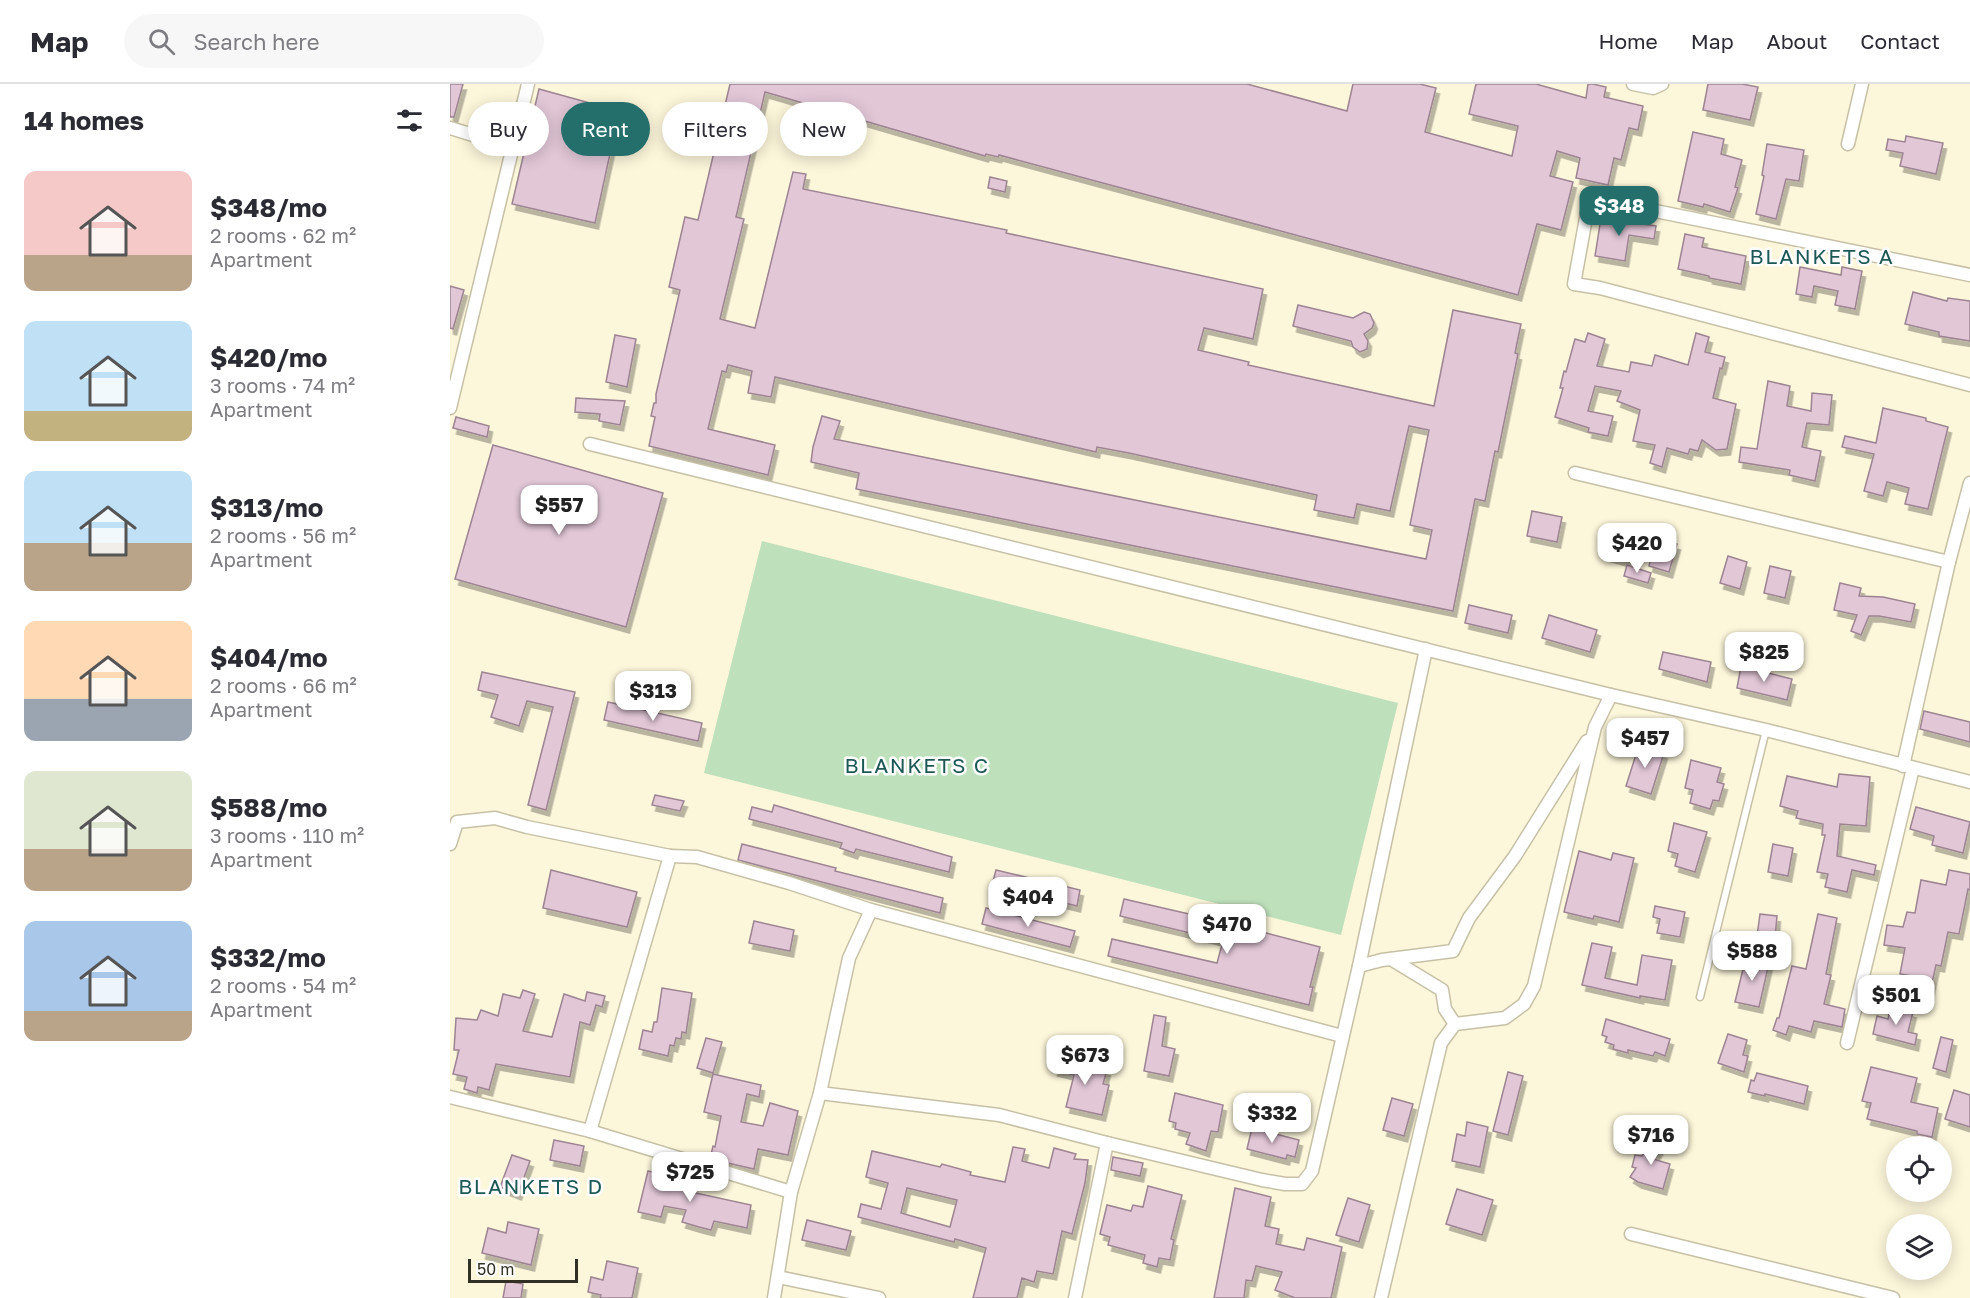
<!DOCTYPE html>
<html lang="en">
<head>
<meta charset="utf-8">
<style>
  :root { --surface:#fff; --page:#f7f7f7; --text:#2b2b33; --muted:#7c7c81; --line:#e1e1e2; --accent:#246f6b }
  body { margin:0; font-family:"Golos Text",sans-serif; background:var(--page); color:var(--text); height:100vh; display:flex; flex-direction:column; font-size:22px; white-space:nowrap }
  * { box-sizing:border-box; margin:0 }
  p { font-size:20px; color:var(--muted) }
  .icon { flex:none; width:33px; height:33px; fill:none; stroke:currentColor; stroke-width:2; stroke-linecap:round; stroke-linejoin:round }
  .map { position:relative; flex:1; overflow:hidden }
  .details { display:flex; flex-direction:column; background:var(--surface); width:450px }
  .details>* { flex:none }
  .guide { position:absolute; left:18px; top:18px; width:570px; height:54px; display:flex; gap:12px }
  .tools { position:absolute; left:1436px; top:1052px; display:grid; gap:12px }
  .tools a { display:grid; place-items:center; width:66px; height:66px; border-radius:50%; background:var(--surface); box-shadow:0 3px 15px #0003; font-size:30px }
  .scale { position:absolute; left:18px; bottom:15px; width:110px; box-sizing:border-box; padding-left:6px; border:3px solid #323025; border-top:0; font-size:16px; line-height:21px; white-space:nowrap; color:#323025; -webkit-text-stroke:4px #fff; paint-order:stroke }
  .price { position:absolute; translate:-50% -51px; padding:0 14px; border-radius:12px; background:#fff; color:#222; font-size:20px; line-height:39px; filter:drop-shadow(0 2px 3px #0008) }
  .price::after { content:''; position:absolute; left:50%; top:36px; width:18px; height:14px; margin-left:-9px; background:inherit; clip-path:polygon(0 0,100% 0,50% 100%) }
  .price.on { background:var(--accent); color:#fff }
  ul { padding:0; list-style:none }
  li { display:flex; align-items:center; gap:18px; height:150px; padding:0 24px }
  li span { display:grid; place-items:center; flex:none; width:168px; height:120px; border-radius:12px; color:#555 }
  li>.icon { margin-inline-start:auto }
  span .icon { width:72px; height:72px; fill:#fffc; stroke-width:1 }
  li b { font-size:26px }
  h2 { display:flex; justify-content:space-between; align-items:center; height:72px; padding:0 24px; font-size:26px }
  .chip { padding:0 21px; border-radius:27px; background:var(--surface); box-shadow:0 3px 15px #0003; font-size:21px; line-height:54px }
  .chip.on { background:var(--accent); color:#fff }
  header { display:flex; align-items:center; gap:36px; box-sizing:border-box; height:84px; padding:0 30px; background:var(--surface); border-bottom:2px solid var(--line) }
  header strong { font-size:28px }
  nav { display:flex; gap:33px; margin-inline-start:auto; font-size:21px }
  .search { width:420px; height:54px; background:var(--page); display:flex; align-items:center; gap:15px; box-sizing:border-box; padding:0 21px; border-radius:33px; color:var(--muted); font-size:22px }
  main { display:flex; flex:1; min-height:0 }
  .map>svg:first-child { display:block }
  .green { fill:#bee0bb }
  .building { fill:#e2c7d7; stroke:#9d8493; stroke-width:1.5; fill-rule:evenodd; filter:url(#shadow) }
  .lines { fill:none; stroke-linecap:round; stroke-linejoin:round }
  .service-casing { stroke:#c6c1a6; stroke-width:9 }
  .minor-casing { stroke:#c6c1a6; stroke-width:15 }
  .service { stroke:#fff; stroke-width:6 }
  .minor { stroke:#fff; stroke-width:12 }
  .labels { text-anchor:middle; dominant-baseline:central; stroke-width:5; stroke-linejoin:round; paint-order:stroke }
  .quarter-label { font-size:21px; letter-spacing:1.5px; fill:#1e5856; stroke:#fff }
</style>
</head>
<body>
<header>
<strong>Map</strong>
<div class="search"><svg class="icon" aria-label="search" viewBox="0 0 24 24"><circle cx="10" cy="10" r="6"/><path d="M15 15l6 6"/></svg>Search here</div>
<nav><a>Home</a><a>Map</a><a>About</a><a>Contact</a></nav>
</header>
<main>
<section class="details">
<h2>14 homes<svg class="icon" aria-label="filters" viewBox="0 0 24 24"><path d="M4 7h16M4 17h16"/><circle cx="9" cy="7" r="2"/><circle cx="15" cy="17" r="2"/></svg></h2>
<ul>
<li><span style="background:linear-gradient(#f6c9c9 70%,#b9a48a 0)"><svg class="icon" aria-label="home" viewBox="0 0 24 24"><path d="M3 11l9-7 9 7M6 9v11h12V9"/></svg></span><div><b>$348/mo</b><p>2 rooms · 62 m²</p><p>Apartment</p></div></li>
<li><span style="background:linear-gradient(#bfe0f5 75%,#c2b280 0)"><svg class="icon" aria-label="home" viewBox="0 0 24 24"><path d="M3 11l9-7 9 7M6 9v11h12V9"/></svg></span><div><b>$420/mo</b><p>3 rooms · 74 m²</p><p>Apartment</p></div></li>
<li><span style="background:linear-gradient(#bfe0f5 60%,#b9a48a 0)"><svg class="icon" aria-label="home" viewBox="0 0 24 24"><path d="M3 11l9-7 9 7M6 9v11h12V9"/></svg></span><div><b>$313/mo</b><p>2 rooms · 56 m²</p><p>Apartment</p></div></li>
<li><span style="background:linear-gradient(#ffd9b3 65%,#9aa5b1 0)"><svg class="icon" aria-label="home" viewBox="0 0 24 24"><path d="M3 11l9-7 9 7M6 9v11h12V9"/></svg></span><div><b>$404/mo</b><p>2 rooms · 66 m²</p><p>Apartment</p></div></li>
<li><span style="background:linear-gradient(#dfe7d0 65%,#b9a48a 0)"><svg class="icon" aria-label="home" viewBox="0 0 24 24"><path d="M3 11l9-7 9 7M6 9v11h12V9"/></svg></span><div><b>$588/mo</b><p>3 rooms · 110 m²</p><p>Apartment</p></div></li>
<li><span style="background:linear-gradient(#a9c7e8 75%,#b9a48a 0)"><svg class="icon" aria-label="home" viewBox="0 0 24 24"><path d="M3 11l9-7 9 7M6 9v11h12V9"/></svg></span><div><b>$332/mo</b><p>2 rooms · 54 m²</p><p>Apartment</p></div></li>
</ul>
</section>
<div class="map">
<svg width="1520" height="1214" viewBox="0 0 1520 1214">
  <defs>
    <filter id="shadow"><feDropShadow dx="3.5" dy="6" stdDeviation="0" flood-color="#0004"/></filter>
  </defs>
  <rect width="100%" height="100%" fill="#fcf6da"/>
  <polygon class="green" points="312,457 948,619 891,851 254,689"/>
  <g class="building">
    <polygon points="0,0 13,0 4,33 0,33"/>
    <polygon points="280,0 797,0 897,27 903,0 970,0 986,4 975,48 1062,72 1068,42 1019,30 1026,0 1086,0 1136,14 1138,0 1143,0 1156,3 1154,13 1193,22 1188,46 1179,44 1171,76 1164,74 1158,101 1126,94 1130,74 1107,67 1100,92 1123,98 1111,146 1087,140 1068,211 549,71 548,73 536,70 535,72 315,8 286,133 294,135 270,235 305,244 343,88 356,90 353,105 557,146 556,149 813,205 803,255 754,244 748,266 799,278 798,281 984,322 1003,226 1071,240 1065,269 1068,270 1048,368 1045,367 1035,417 1025,415 1003,527 406,405 409,389 361,378 363,363 372,332 390,337 384,355 976,475 982,446 960,441 979,346 959,342 940,427 907,420 904,434 864,426 867,411 679,369 647,363 646,368 325,293 321,313 298,309 302,287 278,281 276,288 272,287 258,345 325,361 318,391 199,362 205,333 201,332 204,319 206,319 206,310 230,206 219,203 235,133 248,136"/>
    <polygon points="1258,0 1292,0 1308,3 1300,36 1253,26"/>
    <polygon points="89,5 169,27 159,64 161,65 145,139 62,120"/>
    <polygon points="1243,48 1274,55 1271,70 1292,76 1285,103 1288,104 1280,128 1254,120 1253,123 1228,117"/>
    <polygon points="1456,52 1493,59 1486,90 1450,82 1453,69 1436,66 1438,55 1455,58"/>
    <polygon points="1317,60 1354,66 1349,97 1336,95 1326,135 1306,130 1314,92 1312,91"/>
    <polygon points="540,93 557,97 555,108 538,104"/>
    <polygon points="1151,134 1206,142 1204,155 1179,151 1175,177 1145,172"/>
    <polygon points="1235,150 1254,154 1252,163 1296,172 1291,200 1259,194 1259,192 1228,185"/>
    <polygon points="1350,183 1391,191 1392,183 1412,187 1405,225 1385,221 1388,207 1364,202 1362,213 1346,210"/>
    <polygon points="0,202 14,206 3,245 0,244"/>
    <polygon points="1463,208 1497,217 1498,214 1520,217 1520,257 1489,252 1489,248 1455,240"/>
    <polygon points="848,221 903,234 914,228 920,230 924,239 922,244 914,250 918,257 917,265 910,268 903,263 901,257 843,242"/>
    <polygon points="1138,249 1155,255 1147,282 1179,288 1181,278 1202,282 1205,271 1238,281 1246,249 1259,253 1255,268 1275,273 1272,285 1270,284 1263,314 1286,320 1277,365 1266,366 1252,356 1248,367 1240,365 1238,370 1217,364 1212,383 1200,379 1205,361 1183,357 1190,326 1167,317 1171,307 1145,302 1138,327 1163,332 1158,352 1138,348 1139,344 1105,333 1113,304 1110,304 1114,287 1116,288 1125,255 1135,258"/>
    <polygon points="165,251 186,255 177,303 156,298"/>
    <polygon points="1318,297 1340,302 1337,322 1361,327 1362,309 1382,311 1379,341 1357,339 1352,363 1371,367 1365,397 1339,391 1340,386 1289,378 1291,363 1307,365"/>
    <polygon points="126,314 175,317 170,341 149,337 150,330 125,328"/>
    <polygon points="1433,324 1476,334 1476,337 1498,343 1478,425 1455,420 1459,404 1437,398 1433,412 1414,407 1424,370 1392,363 1395,352 1426,359"/>
    <polygon points="6,333 39,342 37,353 3,344"/>
    <polygon points="43,361 213,409 176,543 5,495"/>
    <polygon points="1082,427 1112,433 1107,458 1077,452"/>
    <polygon points="1163,446 1184,452 1176,477 1155,471"/>
    <polygon points="1206,455 1227,460 1219,488 1199,482"/>
    <polygon points="1278,472 1297,478 1290,505 1270,499"/>
    <polygon points="1177,481 1201,489 1198,499 1174,492"/>
    <polygon points="1320,482 1341,487 1335,514 1314,509"/>
    <polygon points="1390,499 1411,504 1409,512 1433,513 1465,520 1461,538 1429,532 1419,532 1411,551 1401,547 1407,531 1384,526"/>
    <polygon points="1019,521 1062,531 1058,549 1015,539"/>
    <polygon points="1099,531 1147,546 1140,568 1092,554"/>
    <polygon points="1213,568 1261,578 1257,598 1209,585"/>
    <polygon points="1291,582 1342,595 1337,616 1287,604"/>
    <polygon points="32,588 125,608 96,726 78,721 103,623 77,617 69,642 41,633 48,611 28,606"/>
    <polygon points="158,618 252,639 248,657 154,636"/>
    <polygon points="1474,627 1520,638 1520,658 1470,645"/>
    <polygon points="1189,661 1214,669 1201,710 1176,702"/>
    <polygon points="1241,676 1271,684 1267,698 1274,700 1269,717 1263,716 1260,725 1240,719 1243,706 1235,704"/>
    <polygon points="1389,690 1420,693 1416,742 1390,740 1387,772 1426,781 1424,791 1402,786 1397,808 1375,803 1378,790 1367,788 1375,751 1372,751 1373,740 1346,734 1348,727 1330,722 1337,692 1387,703"/>
    <polygon points="205,711 234,717 230,727 202,721"/>
    <polygon points="324,721 502,773 499,788 406,765 404,769 390,764 392,759 299,735 302,723 322,728"/>
    <polygon points="1466,723 1520,738 1513,769 1482,761 1484,752 1460,745"/>
    <polygon points="1224,739 1257,748 1245,788 1225,782 1228,770 1218,767"/>
    <polygon points="292,760 386,784 385,787 493,814 490,829 288,776"/>
    <polygon points="1323,760 1343,764 1338,792 1318,788"/>
    <polygon points="1129,767 1161,776 1163,769 1184,774 1169,838 1144,832 1143,835 1114,828"/>
    <polygon points="101,786 187,808 177,843 93,824"/>
    <polygon points="546,786 630,806 627,822 542,801"/>
    <polygon points="1499,786 1520,790 1520,806 1518,805 1509,850 1498,848 1491,882 1486,881 1480,908 1466,906 1468,893 1450,890 1455,864 1434,861 1437,841 1453,843 1457,828 1465,829 1471,796 1496,801"/>
    <polygon points="674,815 778,839 870,863 860,903 863,903 859,921 658,872 662,855 767,879 773,857 670,832"/>
    <polygon points="1205,822 1235,828 1230,853 1207,849 1210,835 1203,833"/>
    <polygon points="536,824 625,847 620,863 532,840"/>
    <polygon points="1310,830 1327,832 1325,854 1307,852"/>
    <polygon points="1368,830 1387,834 1376,890 1381,891 1374,920 1395,925 1392,943 1364,937 1361,948 1339,942 1336,951 1323,946 1327,934 1329,934 1342,882 1356,885"/>
    <polygon points="304,837 344,846 340,867 299,859"/>
    <polygon points="1142,859 1162,863 1155,894 1187,901 1192,871 1222,876 1215,916 1190,912 1190,914 1132,901"/>
    <polygon points="1296,873 1319,879 1309,923 1285,918"/>
    <polygon points="212,904 242,909 236,949 232,948 231,955 226,954 224,962 220,961 218,972 189,965 193,946 202,948 204,938 207,938"/>
    <polygon points="73,906 85,910 73,947 102,953 114,910 135,917 137,908 155,912 152,923 146,921 140,941 130,938 120,993 46,980 39,1006 28,1003 27,1009 14,1005 17,993 3,990 9,966 4,966 6,934 27,936 31,926 48,932 53,910 70,914"/>
    <polygon points="1441,922 1463,928 1458,948 1467,950 1465,961 1423,950 1427,932 1438,935"/>
    <polygon points="704,931 716,933 712,962 725,965 719,992 694,987"/>
    <polygon points="1156,935 1220,955 1215,972 1205,968 1203,972 1178,966 1178,969 1163,965 1164,961 1155,958 1157,953 1152,951"/>
    <polygon points="1278,950 1297,956 1293,971 1298,972 1294,988 1268,979"/>
    <polygon points="1491,953 1503,956 1496,988 1483,984"/>
    <polygon points="256,954 272,958 263,989 247,984"/>
    <polygon points="607,974 657,986 653,1000 659,1001 652,1031 616,1023 624,991 604,986"/>
    <polygon points="1421,983 1467,994 1461,1018 1488,1024 1482,1053 1467,1050 1467,1047 1417,1035 1421,1019 1412,1017"/>
    <polygon points="1058,988 1073,992 1058,1051 1043,1047"/>
    <polygon points="1307,989 1358,1002 1354,1020 1315,1010 1315,1012 1298,1008 1301,996 1304,997"/>
    <polygon points="263,990 311,1001 309,1013 297,1010 291,1038 313,1042 320,1019 348,1027 338,1071 308,1065 304,1085 260,1075 263,1062 265,1063 271,1032 254,1028"/>
    <polygon points="1504,1006 1520,1011 1520,1043 1495,1035"/>
    <polygon points="725,1009 773,1021 768,1048 761,1047 756,1067 736,1060 740,1049 725,1045 726,1039 719,1037"/>
    <polygon points="942,1014 963,1020 954,1052 933,1046"/>
    <polygon points="1017,1038 1038,1043 1030,1083 1002,1077 1007,1050 1015,1052"/>
    <polygon points="802,1044 849,1056 845,1073 837,1071 836,1075 797,1065"/>
    <polygon points="1205,1051 1214,1057 1203,1075 1220,1080 1213,1105 1188,1098 1180,1093 1186,1084 1182,1083 1185,1071 1192,1072"/>
    <polygon points="104,1056 134,1062 130,1082 100,1076"/>
    <path d="M563,1063L575,1065L572,1077L599,1084L604,1064L626,1070L624,1075L638,1076L635,1099L622,1150L612,1147L603,1190L587,1187L584,1198L572,1194L567,1214H523L536,1164L505,1155L504,1158L408,1133L411,1120L431,1125L438,1099L416,1093L422,1067L490,1083L492,1080L521,1088L520,1091L555,1098ZM457,1104L507,1116L500,1143L451,1129Z"/>
    <polygon points="62,1071 80,1077 68,1110 50,1103"/>
    <polygon points="663,1073 693,1079 690,1092 661,1086"/>
    <polygon points="198,1087 243,1097 241,1108 301,1121 297,1144 264,1137 261,1146 249,1143 232,1138 236,1126 214,1122 211,1133 188,1128"/>
    <polygon points="698,1102 732,1111 721,1155 724,1156 720,1176 709,1174 707,1183 693,1179 695,1171 658,1161 660,1153 650,1150 657,1121 681,1127 683,1121 693,1123"/>
    <polygon points="785,1104 821,1113 815,1142 829,1145 826,1160 854,1166 857,1154 892,1163 881,1214 845,1214 825,1206 832,1188 806,1182 802,1197 796,1196 794,1214 764,1214"/>
    <polygon points="1007,1105 1043,1116 1032,1151 996,1140"/>
    <polygon points="898,1114 920,1121 909,1158 886,1151"/>
    <polygon points="357,1136 401,1147 396,1166 352,1156"/>
    <polygon points="58,1138 89,1145 81,1181 32,1169 38,1144 56,1149"/>
    <polygon points="157,1177 188,1184 182,1214 150,1214 151,1211 138,1208 141,1193 153,1196"/>
    <polygon points="56,1197 73,1200 71,1214 53,1214"/>
  </g>
  <g class="lines">
    <defs>
      <polyline id="service" points="1250,913 1316,646"/>
      <g id="minor">
        <polyline points="1183,0 1203,4 1212,0"/>
        <polyline points="0,44 62,63"/>
        <polyline points="1398,60 1412,0"/>
        <polyline points="1520,191 1171,120 1140,112 1124,200 1150,204 1520,301"/>
        <polyline points="0,324 78,0"/>
        <polyline points="140,360 1161,611 1316,646 1520,698"/>
        <polyline points="1125,389 1499,478"/>
        <polyline points="1453,682 1499,478 1520,399"/>
        <polyline points="0,760 7,738 45,734 77,743 220,772 247,773 339,799 421,826 892,952"/>
        <polyline points="941,875 992,906 995,925 1005,940"/>
        <polyline points="909,882 932,876 1003,867 1019,834 1065,772 1137,657"/>
        <polyline points="1397,959 1463,684"/>
        <polyline points="370,1009 549,1031 657,1059 812,1096 835,1100 852,1100 862,1087 909,882 976,565"/>
        <polyline points="0,1013 140,1047 341,1108"/>
        <polyline points="140,1047 220,772"/>
        <polyline points="1181,1150 1443,1214"/>
        <polyline points="328,1193 429,1214"/>
        <polyline points="324,1214 341,1108 370,1009 399,874 421,826"/>
        <polyline points="625,1214 657,1059"/>
        <polyline points="931,1214 991,959 1005,940 1055,934 1074,920 1084,902 1145,643 1161,611"/>
      </g>
    </defs>
    <use href="#service" class="service-casing"/>
    <use href="#minor" class="minor-casing"/>
    <use href="#service" class="service"/>
    <use href="#minor" class="minor"/>
  </g>
  <g class="labels">
    <g class="quarter-label">
      <text x="1372" y="172">BLANKETS A</text>
      <text x="467" y="681">BLANKETS C</text>
      <text x="81" y="1102">BLANKETS D</text>
    </g>
  </g>
</svg>
<div class="tools">
<a><svg class="icon" aria-label="locate" viewBox="0 0 24 24"><circle cx="12" cy="12" r="6"/><path d="M12 2v4M12 18v4M2 12h4M18 12h4"/></svg></a>
<a><svg class="icon" aria-label="layers" viewBox="0 0 24 24"><path d="M12 4l9 5-9 5-9-5zM3 14l9 5 9-5"/></svg></a>
</div>
<div class="scale">50 m</div>
<b class="price on" style="left:1169px;top:153px">$348</b>
<b class="price" style="left:109px;top:452px">$557</b>
<b class="price" style="left:1187px;top:490px">$420</b>
<b class="price" style="left:1314px;top:599px">$825</b>
<b class="price" style="left:203px;top:638px">$313</b>
<b class="price" style="left:1195px;top:685px">$457</b>
<b class="price" style="left:578px;top:844px">$404</b>
<b class="price" style="left:777px;top:871px">$470</b>
<b class="price" style="left:1302px;top:898px">$588</b>
<b class="price" style="left:1446px;top:942px">$501</b>
<b class="price" style="left:635px;top:1002px">$673</b>
<b class="price" style="left:822px;top:1060px">$332</b>
<b class="price" style="left:1201px;top:1082px">$716</b>
<b class="price" style="left:240px;top:1119px">$725</b>
<div class="guide">
<a class="chip">Buy</a>
<a class="chip on">Rent</a>
<a class="chip">Filters</a>
<a class="chip">New</a>
</div>
</div>
</main>
</body>
</html>
